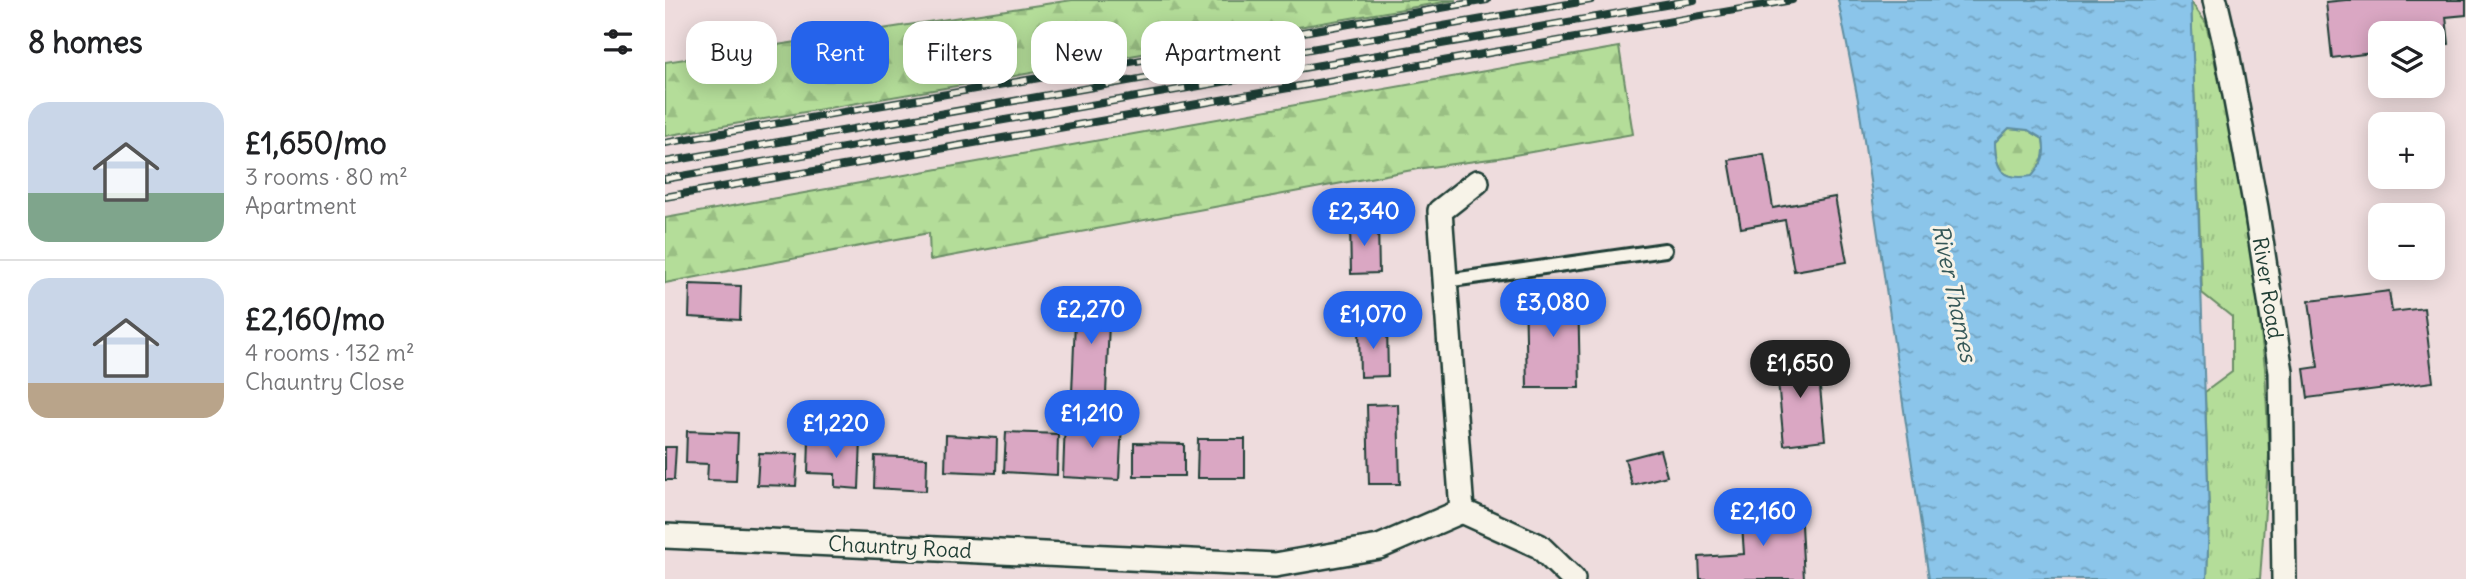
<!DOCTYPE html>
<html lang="en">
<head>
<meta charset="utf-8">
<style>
  :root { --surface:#fff; --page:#f2f2f2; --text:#202124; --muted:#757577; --line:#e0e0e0; --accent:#2563eb }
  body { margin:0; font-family:Delius,sans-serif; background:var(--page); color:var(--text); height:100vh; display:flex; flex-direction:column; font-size:26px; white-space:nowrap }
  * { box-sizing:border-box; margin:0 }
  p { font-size:23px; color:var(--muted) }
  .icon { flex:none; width:38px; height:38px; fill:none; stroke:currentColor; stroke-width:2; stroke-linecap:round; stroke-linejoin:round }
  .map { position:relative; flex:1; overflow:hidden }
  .sheet { display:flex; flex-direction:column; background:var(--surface); width:665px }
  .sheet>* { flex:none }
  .hud { position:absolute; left:21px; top:21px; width:665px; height:63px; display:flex; gap:14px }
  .tools { position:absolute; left:1703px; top:21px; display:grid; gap:14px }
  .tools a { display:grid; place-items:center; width:77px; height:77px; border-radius:14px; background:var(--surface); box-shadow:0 4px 18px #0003; font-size:35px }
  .price { position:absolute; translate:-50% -60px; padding:0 16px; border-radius:24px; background:var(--accent); color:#fff; font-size:23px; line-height:46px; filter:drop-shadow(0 2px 4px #0008) }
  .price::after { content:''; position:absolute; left:50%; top:42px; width:21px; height:16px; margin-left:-10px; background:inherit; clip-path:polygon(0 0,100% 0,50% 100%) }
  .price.current { background:#222; color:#fff }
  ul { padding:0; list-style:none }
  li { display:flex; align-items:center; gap:21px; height:175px; padding:0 28px }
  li+li { border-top:2px solid var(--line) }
  li span { display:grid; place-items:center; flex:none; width:196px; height:140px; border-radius:21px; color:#555 }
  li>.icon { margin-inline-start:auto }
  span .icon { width:84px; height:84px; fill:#fffc; stroke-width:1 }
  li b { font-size:30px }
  h2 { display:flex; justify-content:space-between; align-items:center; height:84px; padding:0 28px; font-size:30px }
  .tag { padding:0 24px; border-radius:21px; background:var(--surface); box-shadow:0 4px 18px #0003; font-size:24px; line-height:63px }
  .tag.current { background:var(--accent); color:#fff }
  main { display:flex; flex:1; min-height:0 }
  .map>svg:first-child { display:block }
  .grass { fill:url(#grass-tufts); stroke:#6a8d66; stroke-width:2 }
  .forest { fill:url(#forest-firs); stroke:#6a8d66; stroke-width:2 }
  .water { fill:url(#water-ripples); stroke:#608fa1; stroke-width:2; fill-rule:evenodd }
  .building { fill:#daa7c3; stroke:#1f3d34; stroke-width:2 }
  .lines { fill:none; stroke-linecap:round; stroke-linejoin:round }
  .service-casing { stroke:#1f3d34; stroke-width:18 }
  .minor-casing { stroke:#1f3d34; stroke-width:28 }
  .service { stroke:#f7f3e8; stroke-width:12 }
  .minor { stroke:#f7f3e8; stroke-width:23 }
  .rail-casing { stroke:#1f3d34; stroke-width:8 }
  .rail { stroke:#f7f3e8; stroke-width:5; stroke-dasharray:16; stroke-linecap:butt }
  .labels { text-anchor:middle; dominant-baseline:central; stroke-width:6; stroke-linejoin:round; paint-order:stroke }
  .street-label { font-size:21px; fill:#1f3d34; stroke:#f7f3e8 }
  .water-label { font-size:23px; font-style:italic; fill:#355858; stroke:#f7f3e8 }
</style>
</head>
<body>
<main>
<section class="sheet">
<h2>8 homes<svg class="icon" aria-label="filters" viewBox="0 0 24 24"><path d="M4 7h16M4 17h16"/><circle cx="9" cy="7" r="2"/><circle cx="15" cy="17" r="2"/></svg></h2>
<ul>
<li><span style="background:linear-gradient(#c9d6e8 65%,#7fa58c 0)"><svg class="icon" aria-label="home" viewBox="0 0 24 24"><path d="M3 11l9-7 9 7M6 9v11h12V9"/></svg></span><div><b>£1,650/mo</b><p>3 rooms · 80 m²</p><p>Apartment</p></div></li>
<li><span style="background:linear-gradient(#c9d6e8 75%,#b9a48a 0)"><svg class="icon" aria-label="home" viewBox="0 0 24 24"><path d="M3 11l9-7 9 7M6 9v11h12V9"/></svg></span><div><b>£2,160/mo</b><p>4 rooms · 132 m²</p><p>Chauntry Close</p></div></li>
</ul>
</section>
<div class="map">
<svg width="1801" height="579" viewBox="0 0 1801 579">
  <defs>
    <pattern id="grass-tufts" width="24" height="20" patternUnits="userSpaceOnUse" patternTransform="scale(1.75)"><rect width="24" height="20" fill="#b4dd99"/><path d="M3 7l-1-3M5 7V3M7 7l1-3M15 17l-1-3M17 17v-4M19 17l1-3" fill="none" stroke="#9abf84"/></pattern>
    <pattern id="forest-firs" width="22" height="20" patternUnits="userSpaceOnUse" patternTransform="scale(1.75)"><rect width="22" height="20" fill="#b4dd99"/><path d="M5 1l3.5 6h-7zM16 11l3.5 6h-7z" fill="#9abf84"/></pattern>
    <pattern id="water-ripples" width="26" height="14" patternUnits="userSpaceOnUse" patternTransform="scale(1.75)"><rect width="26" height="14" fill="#8bc5ea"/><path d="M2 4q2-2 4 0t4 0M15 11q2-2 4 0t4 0" fill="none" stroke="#71a1be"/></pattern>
  </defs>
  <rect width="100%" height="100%" fill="#eedcdd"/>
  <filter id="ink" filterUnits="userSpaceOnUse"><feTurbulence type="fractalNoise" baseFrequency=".0143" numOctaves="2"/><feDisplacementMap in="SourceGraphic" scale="14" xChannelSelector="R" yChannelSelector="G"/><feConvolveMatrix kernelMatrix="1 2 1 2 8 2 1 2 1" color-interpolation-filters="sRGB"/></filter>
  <g filter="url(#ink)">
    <polygon class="grass" points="1526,2 1541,23 1565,130 1590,282 1600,368 1604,455 1595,579 1542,579 1544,514 1540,392 1567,372 1567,317 1537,293"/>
    <g class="forest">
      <polygon points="407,0 791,0 0,136 0,62"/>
      <polygon points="954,47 968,134 833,158 758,168 265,260 264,233 0,283 0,218"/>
      <path d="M1344,128L1363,130L1378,139C1381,156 1378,163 1367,177C1338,181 1330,170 1330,142Z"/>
    </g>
    <path class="water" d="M1173,0H1526L1544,514L1542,579H1264L1193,100ZM1344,128L1363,130L1378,139C1381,156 1378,163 1367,176C1338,181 1330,170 1330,142Z"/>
    <g class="building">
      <polygon points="1681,0 1801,0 1801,15 1781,17 1784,44 1768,46 1768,33 1715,33 1715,52 1667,58 1661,2"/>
      <polygon points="1099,154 1108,208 1170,197 1182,262 1129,271 1120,220 1076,228 1064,160"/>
      <polygon points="685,223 713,223 714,273 686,274"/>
      <polygon points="25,284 76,286 75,320 24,317"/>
      <polygon points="913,289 915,388 862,388 860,290"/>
      <polygon points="1724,291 1727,312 1759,308 1768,382 1643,398 1639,369 1653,367 1644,301"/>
      <polygon points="411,297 445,299 441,394 407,393"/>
      <polygon points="722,325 723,376 695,377 694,326"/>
      <polygon points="1152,356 1160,440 1119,445 1111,360"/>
      <polygon points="733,404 735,484 704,484 702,405"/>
      <polygon points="400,421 457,423 454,480 398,477"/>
      <polygon points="22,431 73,433 71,481 42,480 43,464 21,463"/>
      <polygon points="341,432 393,434 392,475 339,472"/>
      <polygon points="281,435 332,438 331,473 280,471"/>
      <polygon points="144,438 196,440 194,489 170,487 170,474 143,473"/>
      <polygon points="533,439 580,439 580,478 532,478"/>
      <polygon points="469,443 519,444 519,476 469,476"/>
      <polygon points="0,447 11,447 9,480 0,480"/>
      <polygon points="995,450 1002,476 967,485 960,459"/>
      <polygon points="94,453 133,454 131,486 92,485"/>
      <polygon points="210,456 262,458 261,491 209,488"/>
      <polygon points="1135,507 1139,579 1035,579 1034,557 1079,554 1076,510"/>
    </g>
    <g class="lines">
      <defs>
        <polyline id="service" points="780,281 1000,250"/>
        <g id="minor">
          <polyline points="1550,0 1561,47 1591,208 1616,372 1619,579"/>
          <polyline points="812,182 775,211 797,511 874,546 908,579"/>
          <polyline points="0,536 610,565 714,547 797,511"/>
        </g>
      </defs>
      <use href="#service" class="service-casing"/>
      <use href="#minor" class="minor-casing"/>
      <use href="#service" class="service"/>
      <use href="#minor" class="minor"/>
      <defs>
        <g id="rail">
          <polyline points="0,143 822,0"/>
          <polyline points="0,162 926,0"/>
          <polyline points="0,179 1029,0"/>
          <polyline points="0,197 1127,0"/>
        </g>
      </defs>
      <use href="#rail" class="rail-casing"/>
      <use href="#rail" class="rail"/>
    </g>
  </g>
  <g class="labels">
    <g class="street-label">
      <text transform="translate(1603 288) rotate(81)">River Road</text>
      <text transform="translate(235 547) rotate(3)">Chauntry Road</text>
    </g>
    <g class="water-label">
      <text transform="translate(1290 293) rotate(78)">River Thames</text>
    </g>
  </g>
</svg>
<div class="tools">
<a><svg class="icon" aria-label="layers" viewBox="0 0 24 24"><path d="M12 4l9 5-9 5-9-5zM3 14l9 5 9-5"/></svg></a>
<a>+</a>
<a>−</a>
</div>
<b class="price" style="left:699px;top:248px">£2,340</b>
<b class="price" style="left:888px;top:339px">£3,080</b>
<b class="price" style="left:426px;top:346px">£2,270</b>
<b class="price" style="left:708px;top:351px">£1,070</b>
<b class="price current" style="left:1135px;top:400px">£1,650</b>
<b class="price" style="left:427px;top:450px">£1,210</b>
<b class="price" style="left:171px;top:460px">£1,220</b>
<b class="price" style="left:1098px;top:548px">£2,160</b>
<div class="hud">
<a class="tag">Buy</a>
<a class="tag current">Rent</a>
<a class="tag">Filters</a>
<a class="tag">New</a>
<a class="tag">Apartment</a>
</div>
</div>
</main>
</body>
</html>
